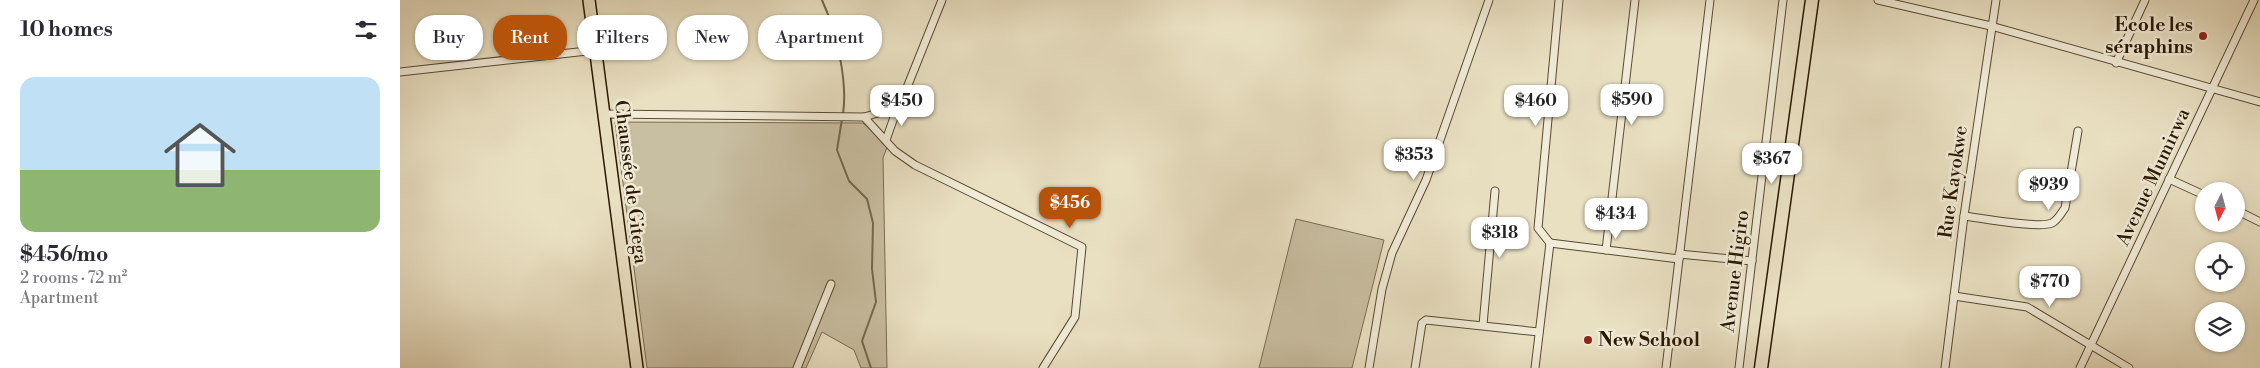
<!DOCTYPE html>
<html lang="en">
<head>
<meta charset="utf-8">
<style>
  :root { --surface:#fff; --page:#f2f2f3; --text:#2b2b33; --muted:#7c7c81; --accent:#b45309 }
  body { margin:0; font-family:"Libre Bodoni",serif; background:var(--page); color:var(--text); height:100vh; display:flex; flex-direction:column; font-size:19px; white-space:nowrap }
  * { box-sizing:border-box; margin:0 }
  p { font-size:16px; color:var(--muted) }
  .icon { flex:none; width:28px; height:28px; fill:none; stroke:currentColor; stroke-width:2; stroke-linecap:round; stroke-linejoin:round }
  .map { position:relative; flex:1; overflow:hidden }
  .side { display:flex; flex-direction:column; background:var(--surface); width:400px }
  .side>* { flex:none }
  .top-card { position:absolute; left:15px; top:15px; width:475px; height:45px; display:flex; gap:10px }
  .needle { width:32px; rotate:186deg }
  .controls { position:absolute; left:1795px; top:182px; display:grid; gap:10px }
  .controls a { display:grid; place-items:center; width:50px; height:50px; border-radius:50%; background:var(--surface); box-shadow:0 1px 4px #0004; font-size:25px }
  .price { position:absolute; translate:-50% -42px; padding:0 11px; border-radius:10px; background:#fff; color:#222; font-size:16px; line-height:32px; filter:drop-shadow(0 1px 2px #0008) }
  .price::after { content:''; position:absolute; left:50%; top:30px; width:15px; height:11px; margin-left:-8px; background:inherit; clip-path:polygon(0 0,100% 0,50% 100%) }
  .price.active { background:var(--accent); color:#fff }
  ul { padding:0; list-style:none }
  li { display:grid; align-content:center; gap:10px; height:265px; padding:0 20px }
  li span { display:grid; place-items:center; height:155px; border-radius:15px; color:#555 }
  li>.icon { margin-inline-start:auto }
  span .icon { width:90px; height:90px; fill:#fffc; stroke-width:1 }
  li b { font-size:21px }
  h2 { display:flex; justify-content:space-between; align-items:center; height:60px; padding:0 20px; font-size:21px }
  .pill { padding:0 18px; border-radius:20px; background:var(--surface); box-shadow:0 1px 4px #0004; font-size:18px; line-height:45px }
  .pill.active { background:var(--accent); color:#fff }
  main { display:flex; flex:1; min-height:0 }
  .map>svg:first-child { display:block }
  .green { fill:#c8bea1; stroke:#786b52 }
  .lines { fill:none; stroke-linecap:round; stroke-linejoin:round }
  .stream { stroke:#74674e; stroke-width:2 }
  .street-casing { stroke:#584a32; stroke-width:9 }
  .primary-casing { stroke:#281802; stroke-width:14 }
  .highway-casing { stroke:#281802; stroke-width:15 }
  .street { stroke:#f1ebd7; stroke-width:7 }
  .primary { stroke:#e9e0c2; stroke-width:11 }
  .highway { stroke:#e9e0c2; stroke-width:12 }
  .poi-dot { fill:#8f2418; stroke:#f1ebd7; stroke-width:2 }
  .labels { text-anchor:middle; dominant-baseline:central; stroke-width:5; stroke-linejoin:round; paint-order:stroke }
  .poi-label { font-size:19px; font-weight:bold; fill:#281802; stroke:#f1ebd7; text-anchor:end }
  .street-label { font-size:19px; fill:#281802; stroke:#f1ebd7 }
</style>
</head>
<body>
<main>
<section class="side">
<h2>10 homes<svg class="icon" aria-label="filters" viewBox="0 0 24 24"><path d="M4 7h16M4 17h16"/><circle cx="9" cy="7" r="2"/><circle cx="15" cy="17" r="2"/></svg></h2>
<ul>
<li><span style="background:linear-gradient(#bfe0f5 60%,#8fb573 0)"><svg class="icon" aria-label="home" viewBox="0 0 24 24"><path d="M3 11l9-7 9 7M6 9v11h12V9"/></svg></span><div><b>$456/mo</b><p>2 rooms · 72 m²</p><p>Apartment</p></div></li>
</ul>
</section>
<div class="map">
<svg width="1860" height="368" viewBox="0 0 1860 368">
  <rect width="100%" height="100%" fill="#e9e0c2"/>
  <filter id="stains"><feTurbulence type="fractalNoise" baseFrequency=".004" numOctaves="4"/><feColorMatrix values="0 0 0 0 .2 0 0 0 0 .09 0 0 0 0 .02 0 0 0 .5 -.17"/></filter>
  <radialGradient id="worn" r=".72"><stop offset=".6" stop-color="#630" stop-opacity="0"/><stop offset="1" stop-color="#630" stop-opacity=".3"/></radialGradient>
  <g class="green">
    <polygon points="215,122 463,123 488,145 483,158 487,368 461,368 454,350 422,332 406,368 247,368"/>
    <polygon points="896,219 984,240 952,368 859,368"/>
  </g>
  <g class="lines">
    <g class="stream">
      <path d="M422,0C436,31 448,80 443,114"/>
      <polyline points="442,119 437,150 449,181 467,199 473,223 472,269 476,302 462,341 471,368"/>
    </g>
    <defs>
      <g id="street">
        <polyline points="1478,0 1591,26 1860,102"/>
        <polyline points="1716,63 1745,0"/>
        <polyline points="0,72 196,50"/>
        <polyline points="204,114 464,117 495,151 515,165 682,247 675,317 643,368"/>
        <polyline points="464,117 492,109 502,100 542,0"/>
        <polyline points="486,140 498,106"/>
        <polyline points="1769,179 1804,195"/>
        <polyline points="1836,210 1860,222"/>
        <path d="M1564,216C1581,218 1639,229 1652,223C1658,220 1661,213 1665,208L1678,131"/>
        <polyline points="1150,243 1138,228 1159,0"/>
        <polyline points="1150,243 1279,259"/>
        <polyline points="1206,250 1235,0"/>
        <polyline points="1279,254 1352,261"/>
        <polyline points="1554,296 1627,307 1729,368"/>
        <polyline points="1083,325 1095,191"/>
        <polyline points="397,368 431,284"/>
        <polyline points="969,368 982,289 992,253 1026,180 1089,0"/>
        <polyline points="1015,368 1022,323 1026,320 1139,332"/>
        <polyline points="1135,368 1150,243"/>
        <polyline points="1266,368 1310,0"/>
        <polyline points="1339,368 1383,0"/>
        <polyline points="1545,368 1564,216 1596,0"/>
        <polyline points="1680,368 1854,0"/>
      </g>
      <polyline id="primary" points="189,0 237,368"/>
      <polyline id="highway" points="1361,368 1412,0"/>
    </defs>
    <use href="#street" class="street-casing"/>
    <use href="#primary" class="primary-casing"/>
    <use href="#highway" class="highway-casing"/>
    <use href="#street" class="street"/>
    <use href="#primary" class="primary"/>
    <use href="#highway" class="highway"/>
  </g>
  <g class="poi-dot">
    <circle cx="1803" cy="36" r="5"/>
    <circle cx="1188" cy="340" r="5"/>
  </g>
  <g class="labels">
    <g class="poi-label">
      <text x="1793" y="25">Ecole les<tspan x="1793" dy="22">séraphins</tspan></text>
      <text x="1198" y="340" text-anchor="start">New School</text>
    </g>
    <g class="street-label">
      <text transform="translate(1753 177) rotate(-65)">Avenue Mumirwa</text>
      <text transform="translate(231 182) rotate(83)">Chaussée de Gitega</text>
      <text transform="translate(1553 182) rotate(-82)">Rue Kayokwe</text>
      <text transform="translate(1335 271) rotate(-83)">Avenue Higiro</text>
    </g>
  </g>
  <rect width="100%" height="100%" filter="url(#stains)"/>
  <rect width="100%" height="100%" fill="url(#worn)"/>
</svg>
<div class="controls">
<a><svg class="needle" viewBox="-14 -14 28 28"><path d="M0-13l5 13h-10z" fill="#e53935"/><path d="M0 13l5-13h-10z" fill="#7c7c81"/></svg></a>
<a><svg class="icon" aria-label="locate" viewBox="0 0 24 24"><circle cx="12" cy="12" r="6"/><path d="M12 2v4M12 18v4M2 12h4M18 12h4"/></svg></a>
<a><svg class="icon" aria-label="layers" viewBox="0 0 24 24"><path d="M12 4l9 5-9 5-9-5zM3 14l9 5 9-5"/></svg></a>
</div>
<b class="price" style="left:1232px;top:126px">$590</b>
<b class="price" style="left:502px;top:127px">$450</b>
<b class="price" style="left:1136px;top:127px">$460</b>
<b class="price" style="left:1014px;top:181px">$353</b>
<b class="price" style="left:1372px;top:185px">$367</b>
<b class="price" style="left:1649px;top:211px">$939</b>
<b class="price active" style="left:670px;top:229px">$456</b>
<b class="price" style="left:1216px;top:240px">$434</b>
<b class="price" style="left:1100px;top:259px">$318</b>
<b class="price" style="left:1650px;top:308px">$770</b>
<div class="top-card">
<a class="pill">Buy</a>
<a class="pill active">Rent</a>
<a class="pill">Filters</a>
<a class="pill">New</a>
<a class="pill">Apartment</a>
</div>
</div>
</main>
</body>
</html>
